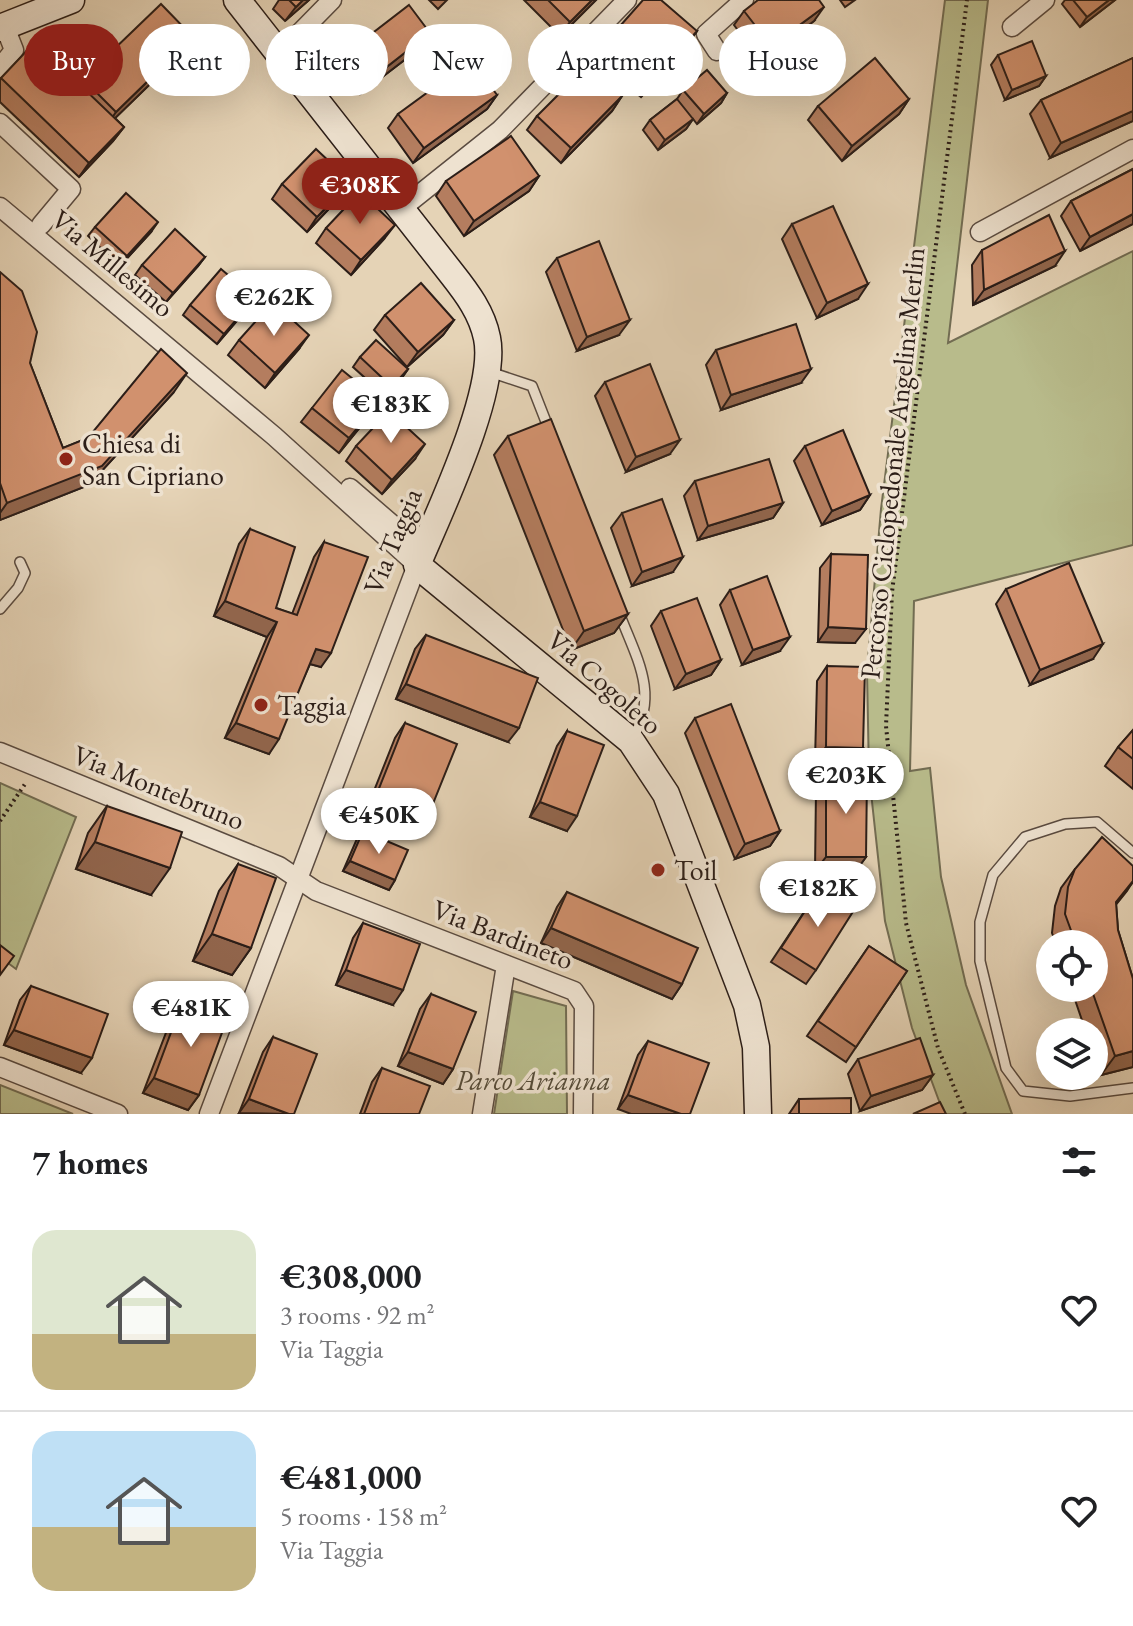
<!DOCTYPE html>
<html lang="en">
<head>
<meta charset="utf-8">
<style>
  :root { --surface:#fff; --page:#f6f6f6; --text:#202124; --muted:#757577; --line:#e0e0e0; --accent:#8f2418 }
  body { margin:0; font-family:"EB Garamond",serif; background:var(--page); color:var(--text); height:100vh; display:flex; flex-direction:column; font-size:30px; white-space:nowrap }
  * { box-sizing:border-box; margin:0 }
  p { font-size:26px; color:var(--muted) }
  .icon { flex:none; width:44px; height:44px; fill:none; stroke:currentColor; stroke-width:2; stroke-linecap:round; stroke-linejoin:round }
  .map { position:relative; height:1114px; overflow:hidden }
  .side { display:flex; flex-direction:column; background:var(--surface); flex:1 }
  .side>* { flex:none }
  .top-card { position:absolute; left:24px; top:24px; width:1086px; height:72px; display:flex; gap:16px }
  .fabs { position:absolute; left:1036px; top:930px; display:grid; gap:16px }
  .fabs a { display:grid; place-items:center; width:72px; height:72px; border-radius:50%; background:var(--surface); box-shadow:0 8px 32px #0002; font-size:40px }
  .price { position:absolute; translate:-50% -68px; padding:0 18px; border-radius:28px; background:#fff; color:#222; font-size:26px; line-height:52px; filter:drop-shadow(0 2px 4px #0008) }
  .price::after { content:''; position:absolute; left:50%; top:48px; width:24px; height:18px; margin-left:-12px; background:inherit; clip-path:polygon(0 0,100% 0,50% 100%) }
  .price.on { background:var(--accent); color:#fff }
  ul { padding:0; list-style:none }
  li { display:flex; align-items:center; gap:24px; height:200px; padding:0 32px }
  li+li { border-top:2px solid var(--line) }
  li span { display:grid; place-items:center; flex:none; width:224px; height:160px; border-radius:24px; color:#555 }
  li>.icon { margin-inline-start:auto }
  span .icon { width:96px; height:96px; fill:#fffc; stroke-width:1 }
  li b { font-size:34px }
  h2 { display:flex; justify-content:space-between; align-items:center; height:96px; padding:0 32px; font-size:34px }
  .pill { padding:0 28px; border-radius:36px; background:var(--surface); box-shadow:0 8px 32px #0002; font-size:28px; line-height:72px }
  .pill.on { background:var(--accent); color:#fff }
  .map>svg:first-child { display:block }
  .green { fill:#b8bb8b; stroke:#726c52; stroke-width:2 }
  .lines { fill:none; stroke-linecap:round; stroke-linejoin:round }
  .lane-casing { stroke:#5a4b40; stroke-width:12 }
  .street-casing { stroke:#5a4b40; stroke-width:21 }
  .secondary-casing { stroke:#2c1e18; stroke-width:29 }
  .path { stroke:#2c1e18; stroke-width:4; stroke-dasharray:2 4; stroke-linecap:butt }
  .lane { stroke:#eee2d0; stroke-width:9 }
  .street { stroke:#eee2d0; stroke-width:18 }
  .secondary { stroke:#eee2d0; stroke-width:26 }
  .wall { fill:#b47d5f; stroke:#2c1e18; stroke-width:2 }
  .shaded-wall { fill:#92664d; stroke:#2c1e18; stroke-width:2 }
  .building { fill:#d1916e; stroke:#2c1e18; stroke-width:2 }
  .poi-dot { fill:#8f2418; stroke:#eee2d0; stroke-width:3 }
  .labels { text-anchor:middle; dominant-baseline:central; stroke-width:7; stroke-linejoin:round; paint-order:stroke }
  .street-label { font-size:28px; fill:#2c1e18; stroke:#eee2d0 }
  .poi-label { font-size:28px; fill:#2c1e18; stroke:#eee2d0; text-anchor:start }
  .park-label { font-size:28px; font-style:italic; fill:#564d3a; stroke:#eee2d0 }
</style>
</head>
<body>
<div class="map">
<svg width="1133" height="1114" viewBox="0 0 1133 1114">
  <rect width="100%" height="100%" fill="#e5d3b6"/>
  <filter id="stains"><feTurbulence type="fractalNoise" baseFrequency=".0025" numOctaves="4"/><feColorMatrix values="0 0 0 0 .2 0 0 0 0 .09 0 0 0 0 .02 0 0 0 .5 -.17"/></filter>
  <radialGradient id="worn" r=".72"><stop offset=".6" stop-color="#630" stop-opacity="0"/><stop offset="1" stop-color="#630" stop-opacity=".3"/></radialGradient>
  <g class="green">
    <polygon points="945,0 988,0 948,343 1133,251 1133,545 914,601 910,771 930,768 941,877 966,985 1012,1114 944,1114 942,1109 912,1028 885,921 869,774 867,671 881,509"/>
    <polygon points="0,783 76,817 16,969 0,957"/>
    <polygon points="513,991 566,1006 567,1114 494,1114"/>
    <polygon points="0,1085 73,1114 0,1114"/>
  </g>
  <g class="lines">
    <defs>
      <g id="lane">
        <polyline points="490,372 532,386 550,432"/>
        <polyline points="0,609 18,588 25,573 20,562"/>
        <path d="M618,610C635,656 660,692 633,738"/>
        <polyline points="1133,853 1097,822 1065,824 1025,837 993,875 980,922 980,961 1006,1068 1023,1091 1070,1096 1133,1088"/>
      </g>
      <g id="street">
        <polyline points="1012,27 1045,0"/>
        <polyline points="717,51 706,34 744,0"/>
        <polyline points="278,55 332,0"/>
        <polyline points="0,68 14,50 5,27"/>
        <polyline points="0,123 71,189 41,225"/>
        <polyline points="0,207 274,436 417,565 209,1114"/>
        <polyline points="401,209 500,130 627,0"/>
        <polyline points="980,232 1133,149"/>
        <polyline points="350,488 423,551"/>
        <polyline points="0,752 279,866 316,891 574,991 584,1006 583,1114"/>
        <polyline points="0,1067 118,1114"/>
        <polyline points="482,1114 506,965"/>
      </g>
      <g id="secondary">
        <path d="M237,0L452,274C467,293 482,313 487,338C498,390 439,512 417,565L631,741L666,794L747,1005L756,1047L758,1114"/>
        <polyline points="0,28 71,0"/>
      </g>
    </defs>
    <use href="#lane" class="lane-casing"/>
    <use href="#street" class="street-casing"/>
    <use href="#secondary" class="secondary-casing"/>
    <g class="path">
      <polyline points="0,821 25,784"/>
      <polyline points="965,1114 938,1048 906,923 886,726 892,592 967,0"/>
    </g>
    <use href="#lane" class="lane"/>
    <use href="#street" class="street"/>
    <use href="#secondary" class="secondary"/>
  </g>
  <g class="wall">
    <polygon points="279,0 309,0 285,21 273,9"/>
    <polygon points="429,0 447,0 438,9"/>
    <polygon points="524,0 596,0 560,36"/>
    <polygon points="840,0 855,0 845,7"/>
    <polygon points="1065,0 1115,0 1080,27 1062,4"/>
    <polygon points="744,11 814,21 761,61 734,25"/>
    <polygon points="697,31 687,45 641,97 595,58 605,43"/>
    <polygon points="430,33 420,48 360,94 338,67 348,52"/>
    <polygon points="35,42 80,84 83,79 183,52 115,118 124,127 113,141 79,177 0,102 0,80"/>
    <polygon points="998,55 1046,76 1039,86 1005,100 991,65"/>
    <polygon points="1133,58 1133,121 1050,158 1030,114 1041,100"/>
    <polygon points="683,90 727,93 721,103 697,124 693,119 686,129 658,150 643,130 650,120 677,99"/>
    <polygon points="497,95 487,109 413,163 388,128 398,114"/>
    <polygon points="622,96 612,111 561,163 527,130 537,116"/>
    <polygon points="909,99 899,114 842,161 808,120 818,106"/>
    <polygon points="1133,169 1133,224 1080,251 1061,216 1071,201"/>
    <polygon points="539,176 529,191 464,236 436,196 446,181"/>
    <polygon points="282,184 340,197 307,232 272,199"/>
    <polygon points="792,224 858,299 817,318 782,239"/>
    <polygon points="95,227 151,232 120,266 88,236"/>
    <polygon points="326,228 384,239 351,275 316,243"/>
    <polygon points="982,250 1055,266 973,305 972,265"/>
    <polygon points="205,257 198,266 166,302 135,275 142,265"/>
    <polygon points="557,258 619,335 577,351 546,272"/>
    <polygon points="0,272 30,363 63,448 88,438 174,392 89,485 0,520"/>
    <polygon points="190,305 248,308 217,344 183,315"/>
    <polygon points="385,315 454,320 443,335 407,367 374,330"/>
    <polygon points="239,340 299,349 265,388 228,355"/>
    <polygon points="716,350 801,383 721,410 706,365"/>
    <polygon points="360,357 408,369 401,379 385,396 353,367"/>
    <polygon points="605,382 670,454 626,472 595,396"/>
    <polygon points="380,401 370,415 339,453 301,422 312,408"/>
    <polygon points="508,436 628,614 614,633 571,650 494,455"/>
    <polygon points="356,446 415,459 382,494 346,461"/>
    <polygon points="805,446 870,495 860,510 822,525 794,461"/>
    <polygon points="695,481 783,503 773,518 698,540 684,496"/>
    <polygon points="622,513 673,572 632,586 611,528"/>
    <polygon points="250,529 276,608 292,614 314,557 324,542 321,667 310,664 269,754 225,738 267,637 214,616 239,544"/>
    <polygon points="831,554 855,643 818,642 820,568"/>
    <polygon points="1006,589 1093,659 1030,685 996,604"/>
    <polygon points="730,590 780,651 742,665 720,605"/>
    <polygon points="661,611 721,660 711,675 675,689 651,626"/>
    <polygon points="426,635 508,742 396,699 415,649"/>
    <polygon points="827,666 853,762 815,761 817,681"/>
    <polygon points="695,718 780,831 770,846 735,859 685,733"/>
    <polygon points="405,723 428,816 418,831 366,811 395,738"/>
    <polygon points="1133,730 1133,789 1105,766 1118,747"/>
    <polygon points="567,731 567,831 530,817 557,746"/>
    <polygon points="826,776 866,857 855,872 815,871 816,790"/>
    <polygon points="107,806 151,895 76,869 88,833"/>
    <polygon points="363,831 395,880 389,890 343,871 356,841"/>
    <polygon points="238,864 251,948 232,975 193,961 219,891"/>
    <polygon points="1133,866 1133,882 1116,904 1118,930 1133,979 1133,1067 1101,1075 1094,1054 1094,1032 1086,1032 1071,988 1094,988 1094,944 1056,944 1052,933 1055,906 1061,888 1075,869"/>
    <polygon points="820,888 816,970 806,984 771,962"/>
    <polygon points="567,892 682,984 672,999 541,943 557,907"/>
    <polygon points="363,923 393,1005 336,985 353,938"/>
    <polygon points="869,946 907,971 846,1062 807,1036"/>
    <polygon points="31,986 81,1073 4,1045 20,1000"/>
    <polygon points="431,994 453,1069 443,1084 398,1066 420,1009"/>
    <polygon points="182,1003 199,1095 188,1110 143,1093 172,1017"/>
    <polygon points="273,1037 294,1114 239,1113 263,1052"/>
    <polygon points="648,1041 690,1114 618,1109 638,1055"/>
    <polygon points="858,1059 933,1075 922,1090 860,1111 848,1074"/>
    <polygon points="382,1068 419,1114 360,1114 372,1082"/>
    <polygon points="799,1099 851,1114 789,1114"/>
  </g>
  <g class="shaded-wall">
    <polygon points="303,0 309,0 285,21 296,7"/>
    <polygon points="592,0 596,0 560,36 570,22"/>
    <polygon points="1109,0 1115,0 1080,27 1087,17"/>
    <polygon points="824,7 814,21 761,61 771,46"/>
    <polygon points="697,31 687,45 641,97 652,83"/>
    <polygon points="430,33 420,48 360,94 370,80"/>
    <polygon points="193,37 183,52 106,127 116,112"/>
    <polygon points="1046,76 1039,86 1005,100 1012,90"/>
    <polygon points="727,93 721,103 697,124 704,114"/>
    <polygon points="497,95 487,109 413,163 424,148"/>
    <polygon points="622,96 612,111 561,163 571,148"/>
    <polygon points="909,99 899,114 842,161 852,146"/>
    <polygon points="1133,111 1133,121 1050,158 1061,143"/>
    <polygon points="693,119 686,129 658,150 665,140"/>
    <polygon points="124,127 113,141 79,177 89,163"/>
    <polygon points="539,176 529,191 464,236 474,221"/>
    <polygon points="351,182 340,197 307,232 317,217"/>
    <polygon points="1133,214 1133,224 1080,251 1090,237"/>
    <polygon points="158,222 151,232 120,266 127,256"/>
    <polygon points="395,225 384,239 351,275 361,260"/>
    <polygon points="1065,251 1055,266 973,305 984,290"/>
    <polygon points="205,257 198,266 166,302 173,293"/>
    <polygon points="868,284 858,299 817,318 827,303"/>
    <polygon points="255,298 248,308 217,344 224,334"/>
    <polygon points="454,320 443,335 407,367 418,352"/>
    <polygon points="630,320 619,335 577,351 587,337"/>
    <polygon points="309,335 299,349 265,388 275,373"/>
    <polygon points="408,369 401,379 385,396 392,387"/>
    <polygon points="811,369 801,383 721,410 731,395"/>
    <polygon points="187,373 174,392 89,485 0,520 0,513 7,503"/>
    <polygon points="380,401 370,415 339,453 349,438"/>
    <polygon points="680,440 670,454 626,472 636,457"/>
    <polygon points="425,444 415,459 382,494 392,480"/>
    <polygon points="870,495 860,510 822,525 832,511"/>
    <polygon points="783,503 773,518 698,540 708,526"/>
    <polygon points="683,557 673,572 632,586 642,572"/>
    <polygon points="225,601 277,622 267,637 214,616"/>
    <polygon points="628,614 614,633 571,650 584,631"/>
    <polygon points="828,627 866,629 855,643 818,642"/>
    <polygon points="790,637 780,651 742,665 753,650"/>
    <polygon points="1103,644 1093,659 1030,685 1040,670"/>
    <polygon points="316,649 331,653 321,667 306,663"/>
    <polygon points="721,660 711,675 675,689 686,674"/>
    <polygon points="406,684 519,728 508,742 396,699"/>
    <polygon points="236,723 279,739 269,754 225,738"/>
    <polygon points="826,747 863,748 853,762 815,761"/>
    <polygon points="376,796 428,816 418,831 366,811"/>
    <polygon points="540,802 577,816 567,831 530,817"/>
    <polygon points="780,831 770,846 735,859 745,844"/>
    <polygon points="95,842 170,868 151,895 76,869"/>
    <polygon points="826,857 866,857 855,872 815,871"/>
    <polygon points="350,861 395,880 389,890 343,871"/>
    <polygon points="1133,881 1127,891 1103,921 1116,902"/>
    <polygon points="551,928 682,984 672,999 541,943"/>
    <polygon points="212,934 251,948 232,975 193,961"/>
    <polygon points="346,970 403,990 393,1005 336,985"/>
    <polygon points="14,1030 92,1058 81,1073 4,1045"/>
    <polygon points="1133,1051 1133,1067 1101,1075 1115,1056"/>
    <polygon points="408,1052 453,1069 443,1084 398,1066"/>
    <polygon points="933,1075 922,1090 860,1111 871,1096"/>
    <polygon points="154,1078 199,1095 188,1110 143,1093"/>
    <polygon points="628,1095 681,1114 631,1114 618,1109"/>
    <polygon points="249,1099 289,1114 239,1113"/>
  </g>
  <g class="building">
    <polygon points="289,0 303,0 296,7"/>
    <polygon points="548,0 592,0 570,22"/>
    <polygon points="643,0 661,0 697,31 652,83 605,43"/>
    <polygon points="758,0 819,0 824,7 771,46 744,11"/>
    <polygon points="1073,0 1109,0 1087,17"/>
    <polygon points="161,4 193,37 116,112 83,79"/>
    <polygon points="409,5 430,33 370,80 348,52"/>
    <polygon points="1032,41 1046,76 1012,90 998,55"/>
    <polygon points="35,42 124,127 89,163 1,78"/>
    <polygon points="875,58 909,99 852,146 818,106"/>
    <polygon points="1133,58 1133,111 1061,143 1041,100"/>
    <polygon points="472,60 497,95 424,148 398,114"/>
    <polygon points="589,64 622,96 571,148 537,116"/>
    <polygon points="707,70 727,93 704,114 683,90"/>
    <polygon points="677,99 693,119 665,140 650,120"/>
    <polygon points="511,136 539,176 474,221 446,181"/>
    <polygon points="316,149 351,182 317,217 282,184"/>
    <polygon points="1133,169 1133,214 1090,237 1071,201"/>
    <polygon points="360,192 395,225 361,260 326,228"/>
    <polygon points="126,193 158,222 127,256 95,227"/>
    <polygon points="833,206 868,284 827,303 792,224"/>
    <polygon points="1049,215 1065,251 984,290 982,250"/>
    <polygon points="175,229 205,257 173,293 142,265"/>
    <polygon points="599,241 630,320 587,337 557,258"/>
    <polygon points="221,269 255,298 224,334 190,305"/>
    <polygon points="0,272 22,291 37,332 30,363 63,448 88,438 161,349 187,373 102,466 7,503 0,483"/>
    <polygon points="421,283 454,320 418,352 385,315"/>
    <polygon points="273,302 309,335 275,373 239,340"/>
    <polygon points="796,324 811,369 731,395 716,350"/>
    <polygon points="376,340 408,369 392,387 360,357"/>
    <polygon points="650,364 680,440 636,457 605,382"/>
    <polygon points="342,370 380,401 349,438 312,408"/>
    <polygon points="389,411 425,444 392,480 356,446"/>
    <polygon points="551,419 628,614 584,631 508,436"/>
    <polygon points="843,430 870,495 832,511 805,446"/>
    <polygon points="769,459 783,503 708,526 695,481"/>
    <polygon points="662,499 683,557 642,572 622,513"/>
    <polygon points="250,529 295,547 276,608 297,615 324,542 368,557 331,653 316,649 279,739 236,723 277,622 225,601"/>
    <polygon points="831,554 868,555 866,629 828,627"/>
    <polygon points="1069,563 1103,644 1040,670 1006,589"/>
    <polygon points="767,576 790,637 753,650 730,590"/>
    <polygon points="697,598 721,660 686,674 661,611"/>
    <polygon points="426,635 538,678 519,728 406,684"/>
    <polygon points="827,666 865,667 863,748 826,747"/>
    <polygon points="731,704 780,831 745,844 695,718"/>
    <polygon points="405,723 457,744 428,816 376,796"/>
    <polygon points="1133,730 1133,759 1118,747"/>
    <polygon points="567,731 604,745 577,816 540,802"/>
    <polygon points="826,776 867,776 866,857 826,857"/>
    <polygon points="107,806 182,832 170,868 95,842"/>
    <polygon points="363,831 408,850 395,880 350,861"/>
    <polygon points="1102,837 1133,866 1133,881 1116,902 1118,930 1133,979 1133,1051 1115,1056 1091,988 1094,988 1094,944 1076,944 1065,914 1068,887 1075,869"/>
    <polygon points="238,864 276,878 251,948 212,934"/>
    <polygon points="820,888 854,910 816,970 781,948"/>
    <polygon points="567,892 698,948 682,984 551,928"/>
    <polygon points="363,923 420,944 403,990 346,970"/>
    <polygon points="0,945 14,956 0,975"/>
    <polygon points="869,946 907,971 856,1047 818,1021"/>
    <polygon points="31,986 108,1014 92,1058 14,1030"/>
    <polygon points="431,994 476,1012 453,1069 408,1052"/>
    <polygon points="182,1003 227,1019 199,1095 154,1078"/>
    <polygon points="273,1037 317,1054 294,1114 289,1114 249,1099"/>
    <polygon points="920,1038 933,1075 871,1096 858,1059"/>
    <polygon points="648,1041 709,1063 690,1114 681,1114 628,1095"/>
    <polygon points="382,1068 430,1086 419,1114 364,1114"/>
    <polygon points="851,1098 851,1114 799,1114 799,1099"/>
    <polygon points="940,1102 946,1114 913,1114"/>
  </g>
  <g class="poi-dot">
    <circle cx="66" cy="459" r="8"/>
    <circle cx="261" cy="705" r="8"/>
    <circle cx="658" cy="870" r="8"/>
  </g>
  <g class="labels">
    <g class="street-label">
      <text transform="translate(113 263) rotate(40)">Via Millesimo</text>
      <text transform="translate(892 463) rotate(-84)">Percorso Ciclopedonale Angelina Merlin</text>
      <text transform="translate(392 541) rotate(-68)">Via Taggia</text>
      <text transform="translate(605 682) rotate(41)">Via Cogoleto</text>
      <text transform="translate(159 787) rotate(22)">Via Montebruno</text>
      <text transform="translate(503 934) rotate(21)">Via Bardineto</text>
    </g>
    <g class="poi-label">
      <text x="82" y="443">Chiesa di<tspan x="82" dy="32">San Cipriano</tspan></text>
      <text x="277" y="705">Taggia</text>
      <text x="674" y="870">Toil</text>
    </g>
    <g class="park-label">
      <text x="533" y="1080">Parco Arianna</text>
    </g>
  </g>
  <rect width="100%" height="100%" filter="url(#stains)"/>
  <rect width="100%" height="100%" fill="url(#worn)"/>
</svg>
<div class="fabs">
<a><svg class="icon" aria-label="locate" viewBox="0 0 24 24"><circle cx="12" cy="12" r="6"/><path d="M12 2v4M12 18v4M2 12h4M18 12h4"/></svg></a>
<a><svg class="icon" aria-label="layers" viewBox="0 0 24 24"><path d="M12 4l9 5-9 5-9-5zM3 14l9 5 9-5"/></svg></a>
</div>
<b class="price on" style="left:360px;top:226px">€308K</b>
<b class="price" style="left:274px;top:338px">€262K</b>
<b class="price" style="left:391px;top:445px">€183K</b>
<b class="price" style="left:846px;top:816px">€203K</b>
<b class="price" style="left:379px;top:856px">€450K</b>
<b class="price" style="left:818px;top:929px">€182K</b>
<b class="price" style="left:191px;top:1049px">€481K</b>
<div class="top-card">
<a class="pill on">Buy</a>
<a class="pill">Rent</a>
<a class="pill">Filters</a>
<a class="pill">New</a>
<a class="pill">Apartment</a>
<a class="pill">House</a>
</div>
</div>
<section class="side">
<h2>7 homes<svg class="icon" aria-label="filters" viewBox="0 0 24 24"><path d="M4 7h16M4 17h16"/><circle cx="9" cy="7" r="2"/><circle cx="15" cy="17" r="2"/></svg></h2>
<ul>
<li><span style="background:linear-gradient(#dfe7d0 65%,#c2b280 0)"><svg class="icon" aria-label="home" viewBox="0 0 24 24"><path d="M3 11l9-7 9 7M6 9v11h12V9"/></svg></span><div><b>€308,000</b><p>3 rooms · 92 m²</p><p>Via Taggia</p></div><svg class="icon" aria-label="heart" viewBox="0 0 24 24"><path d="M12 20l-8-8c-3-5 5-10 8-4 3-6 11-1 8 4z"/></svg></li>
<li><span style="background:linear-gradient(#bfe0f5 60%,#c2b280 0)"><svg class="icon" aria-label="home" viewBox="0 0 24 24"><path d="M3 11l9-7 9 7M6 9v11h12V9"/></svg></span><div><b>€481,000</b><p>5 rooms · 158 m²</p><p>Via Taggia</p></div><svg class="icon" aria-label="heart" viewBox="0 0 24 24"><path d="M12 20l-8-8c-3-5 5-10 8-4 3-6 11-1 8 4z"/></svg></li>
</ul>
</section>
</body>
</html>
